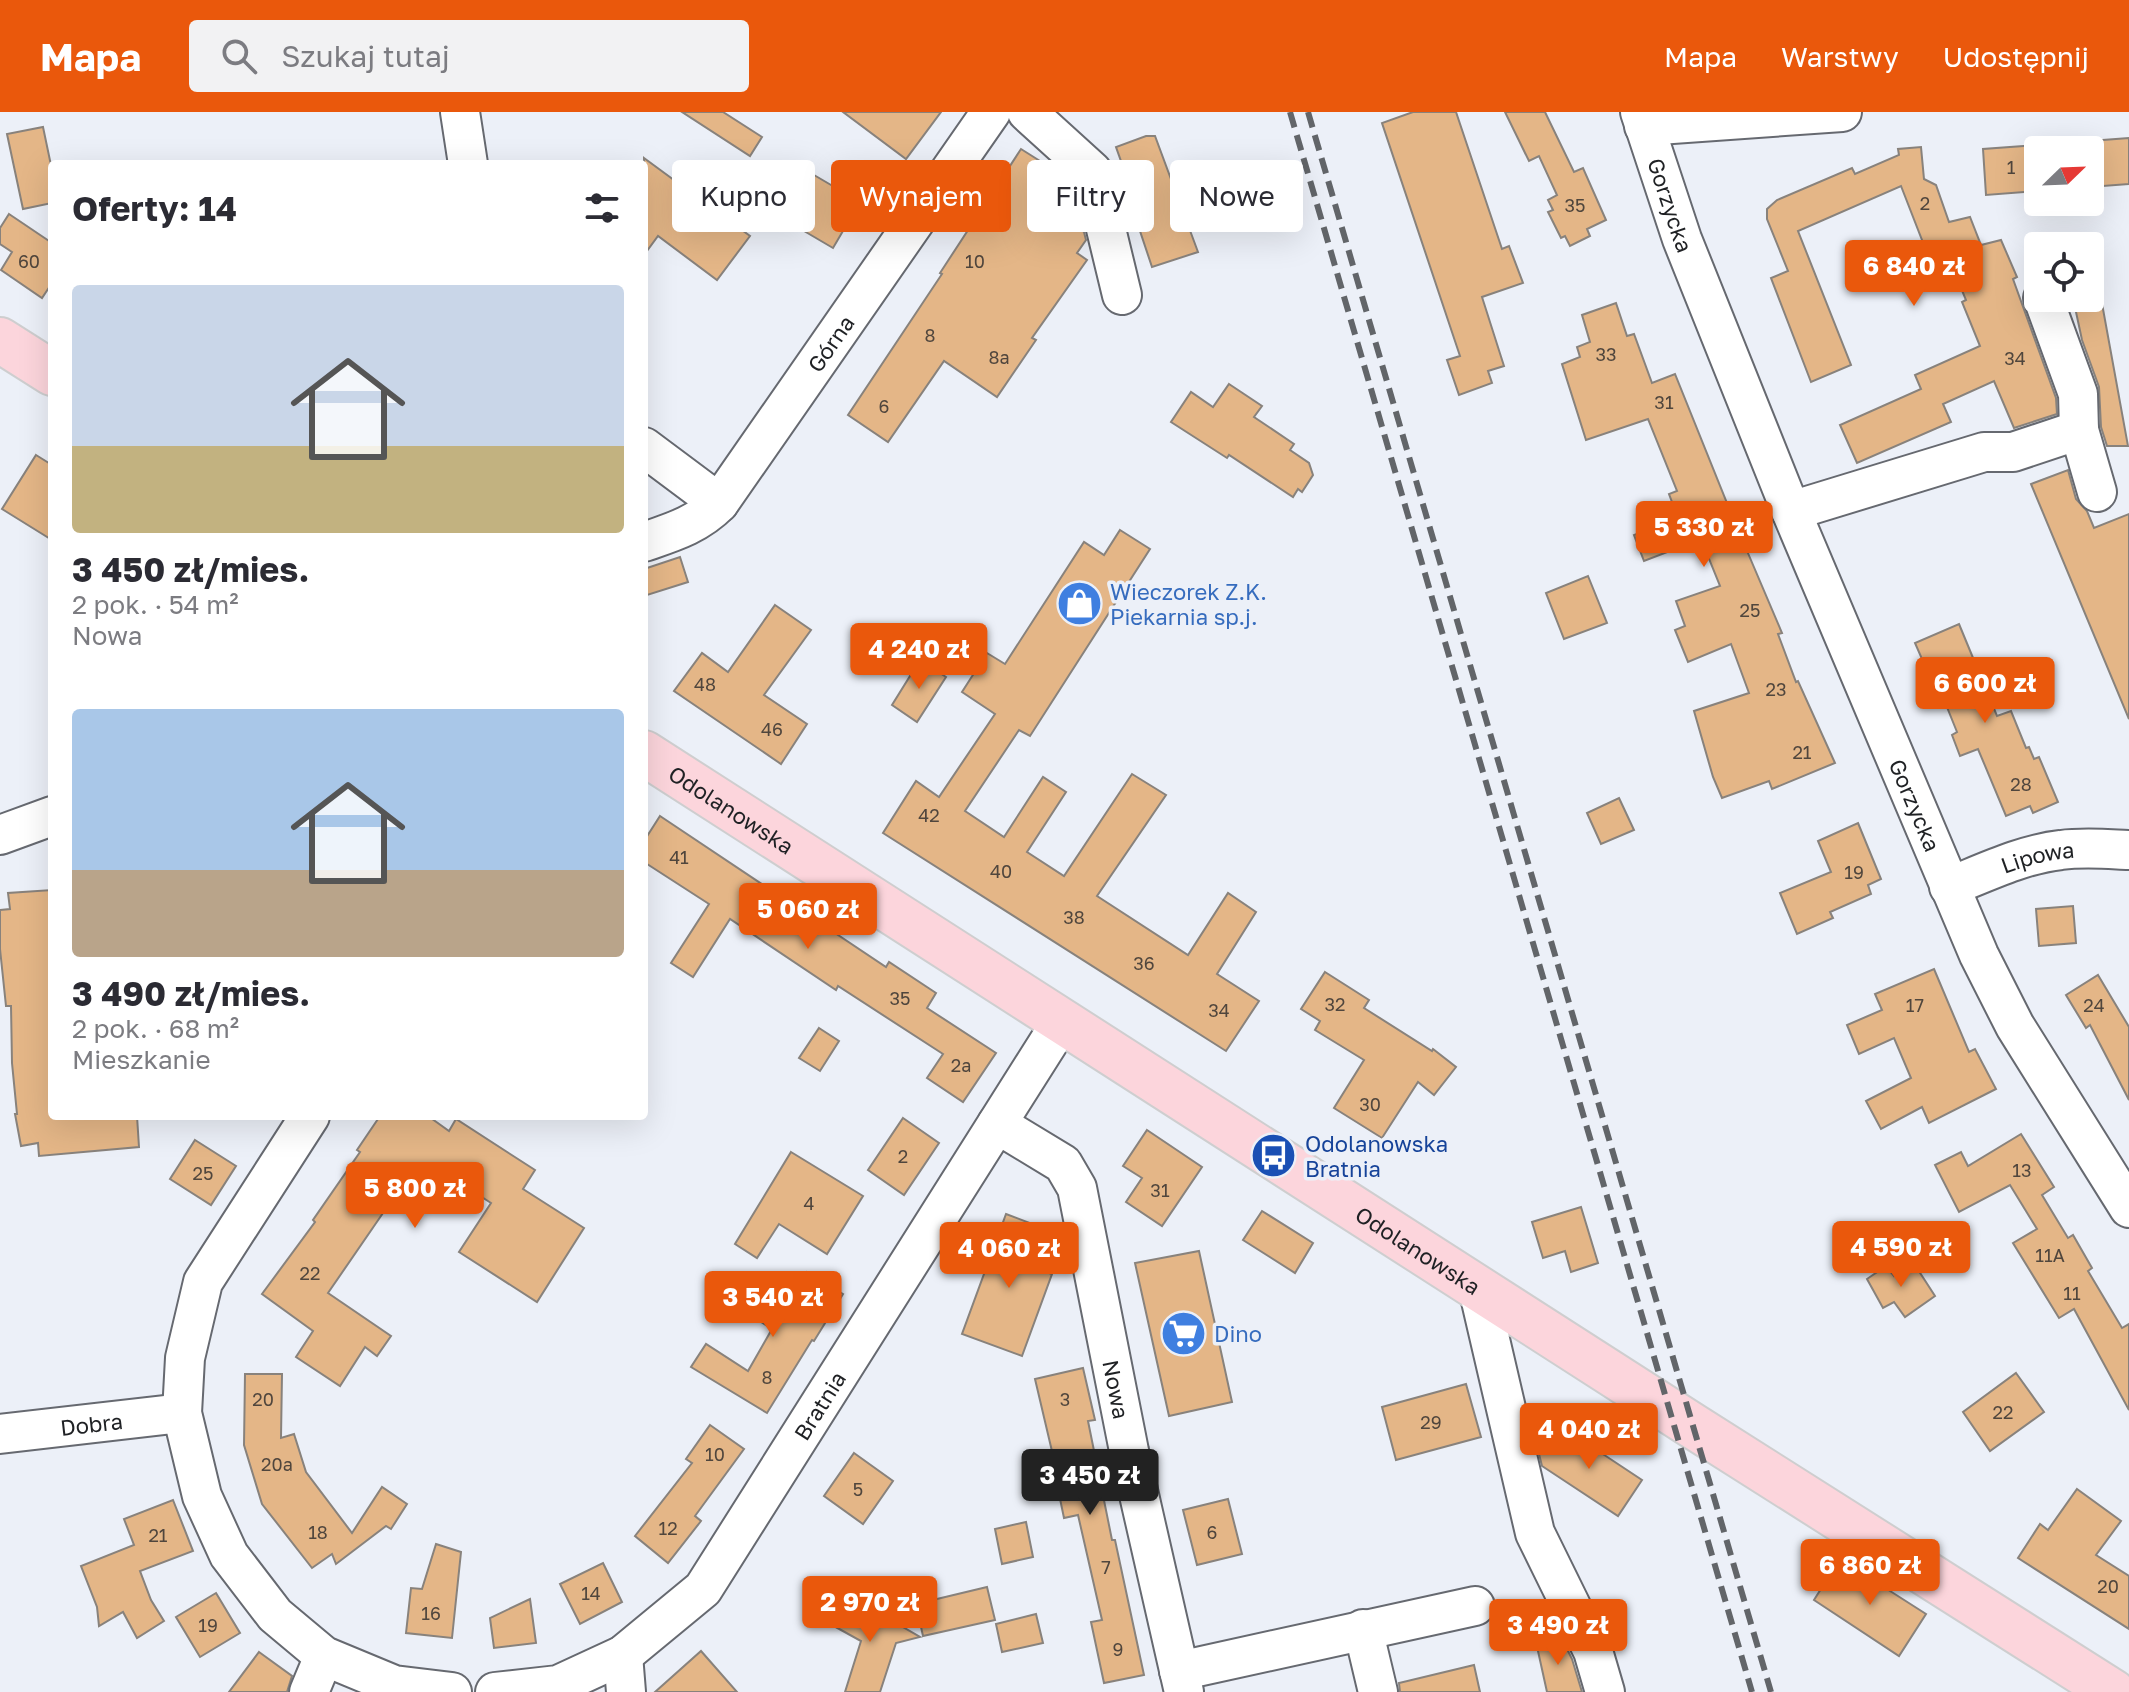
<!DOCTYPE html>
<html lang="pl">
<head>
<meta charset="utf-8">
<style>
  :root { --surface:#fff; --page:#f2f2f3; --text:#2b2b33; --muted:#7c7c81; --accent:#ea580c }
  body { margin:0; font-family:"Golos Text",sans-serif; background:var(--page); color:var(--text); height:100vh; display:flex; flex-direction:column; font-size:30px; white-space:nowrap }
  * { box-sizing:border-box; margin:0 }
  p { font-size:26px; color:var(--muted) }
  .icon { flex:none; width:44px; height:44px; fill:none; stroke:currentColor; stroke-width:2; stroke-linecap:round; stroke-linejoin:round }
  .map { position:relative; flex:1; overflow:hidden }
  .drawer { position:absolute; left:48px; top:48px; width:600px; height:960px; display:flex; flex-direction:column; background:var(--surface); border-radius:8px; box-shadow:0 8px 32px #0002 }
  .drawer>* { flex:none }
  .guide { position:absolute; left:672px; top:48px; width:760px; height:72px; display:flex; gap:16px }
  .needle { width:52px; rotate:67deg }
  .controls { position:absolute; left:2024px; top:24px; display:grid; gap:16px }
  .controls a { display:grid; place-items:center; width:80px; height:80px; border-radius:8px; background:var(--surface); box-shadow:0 8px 32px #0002; font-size:40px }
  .price { position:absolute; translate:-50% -68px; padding:0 18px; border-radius:8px; background:var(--accent); color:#fff; font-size:26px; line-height:52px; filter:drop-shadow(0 2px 4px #0008) }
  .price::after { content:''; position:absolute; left:50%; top:48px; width:24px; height:18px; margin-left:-12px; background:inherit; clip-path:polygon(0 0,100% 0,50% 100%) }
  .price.current { background:#222; color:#fff }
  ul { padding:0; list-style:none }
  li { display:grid; align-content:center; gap:16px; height:424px; padding:0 24px }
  li span { display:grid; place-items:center; height:248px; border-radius:8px; color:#555 }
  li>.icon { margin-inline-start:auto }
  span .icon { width:144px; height:144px; fill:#fffc; stroke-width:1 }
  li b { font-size:34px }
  h2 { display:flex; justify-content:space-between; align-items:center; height:96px; padding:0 24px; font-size:34px }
  .pill { padding:0 28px; border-radius:8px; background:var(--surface); box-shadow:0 8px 32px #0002; font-size:28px; line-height:72px }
  .pill.current { background:var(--accent); color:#fff }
  header { display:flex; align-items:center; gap:48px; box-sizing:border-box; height:112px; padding:0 40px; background:var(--accent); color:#fff }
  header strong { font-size:38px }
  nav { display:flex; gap:44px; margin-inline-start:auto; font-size:28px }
  .search { width:560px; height:72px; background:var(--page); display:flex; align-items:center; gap:20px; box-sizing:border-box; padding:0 28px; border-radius:8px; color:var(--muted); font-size:30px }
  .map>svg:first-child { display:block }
  .building { fill:#e4b687; stroke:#88827c; stroke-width:2 }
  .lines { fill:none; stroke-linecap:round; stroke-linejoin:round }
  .minor-casing { stroke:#666970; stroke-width:42 }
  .major-casing { stroke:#cececf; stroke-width:48 }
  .minor { stroke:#fff; stroke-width:38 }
  .major { stroke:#fcd5dc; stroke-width:44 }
  .rail { stroke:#626569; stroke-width:6; stroke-dasharray:16 8; stroke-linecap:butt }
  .labels { text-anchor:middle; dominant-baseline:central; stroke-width:7; stroke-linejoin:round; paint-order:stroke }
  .number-label { font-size:18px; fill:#50463d }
  .street-label { font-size:22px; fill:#1f2124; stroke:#ecf0f8 }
  .shop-label { font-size:22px; fill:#366cbe; stroke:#ecf0f8; text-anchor:start }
  .transit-label { font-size:22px; fill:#164399; stroke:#ecf0f8; text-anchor:start }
</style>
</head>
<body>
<header>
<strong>Mapa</strong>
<div class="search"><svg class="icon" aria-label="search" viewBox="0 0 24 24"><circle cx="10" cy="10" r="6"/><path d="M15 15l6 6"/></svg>Szukaj tutaj</div>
<nav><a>Mapa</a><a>Warstwy</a><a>Udostępnij</a></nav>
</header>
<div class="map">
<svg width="2129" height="1580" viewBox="0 0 2129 1580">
  <rect width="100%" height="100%" fill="#ecf0f8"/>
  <g class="building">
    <polygon points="682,0 723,0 762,25 750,44"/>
    <polygon points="843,0 941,0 906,47"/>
    <polygon points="1413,0 1456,0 1502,137 1509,134 1523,171 1482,185 1504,254 1488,259 1492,271 1459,283 1447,248 1460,244 1382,11"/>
    <polygon points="1505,0 1545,0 1574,60 1583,56 1606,108 1587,117 1590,124 1570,134 1565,124 1561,126 1548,100 1553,98 1548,88 1557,83 1539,44 1529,49"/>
    <polygon points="43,15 52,58 52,91 23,97 7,22"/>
    <polygon points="1146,24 1155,24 1198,140 1152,155 1138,113 1143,111 1116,35"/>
    <polygon points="2129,26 2129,72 2090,75 2090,29"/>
    <polygon points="2038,33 2038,79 1986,83 1983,37"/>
    <polygon points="1921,35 1924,67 1936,73 1949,110 1970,105 1981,133 2001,128 2017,165 2013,167 2056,286 2057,302 2014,316 1994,269 1943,292 1951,310 1857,351 1840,313 1921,277 1915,263 1980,234 1962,190 1966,188 1946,140 1929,146 1901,74 1798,119 1851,253 1811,270 1771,166 1788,159 1767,107 1767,97 1777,88 1852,56 1855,62 1899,43 1898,37"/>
    <polygon points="1021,37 1059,61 1041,90 1084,120 1086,128 1077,141 1087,148 1032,226 1036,228 997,285 944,249 888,330 848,303 942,162 940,161"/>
    <polygon points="644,46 750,124 717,168 658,124 644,143"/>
    <polygon points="814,63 860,90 833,136 787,109"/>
    <polygon points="9,102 52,131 52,171 42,186 1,158 12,140 0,132 0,116"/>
    <polygon points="2073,186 2101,186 2128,334 2107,334 2101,315 2099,275 2082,228"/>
    <polygon points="1616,191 1627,224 1634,222 1652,271 1675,262 1733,406 1782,521 1778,522 1796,570 1798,569 1835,651 1772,677 1769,669 1722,686 1713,665 1694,599 1749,581 1731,532 1688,550 1675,518 1685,514 1676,489 1720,474 1701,427 1644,449 1634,423 1678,406 1669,382 1677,379 1648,307 1586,328 1562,252 1580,245 1577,235 1590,230 1582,203"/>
    <polygon points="1229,272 1262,294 1254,305 1294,332 1290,338 1309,351 1313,363 1302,380 1298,377 1293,385 1229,343 1227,346 1171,310 1191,280 1213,295"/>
    <polygon points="36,343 52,353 52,428 2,397"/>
    <polygon points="2068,358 2076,387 2087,399 2094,416 2129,402 2129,607 2031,372"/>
    <polygon points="1120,418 1150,437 1030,624 1019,618 965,699 1004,725 1043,665 1066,680 1027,740 1064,764 1132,662 1166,683 1097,784 1188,843 1228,781 1256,800 1217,862 1259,889 1226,939 883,721 916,669 939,685 995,602 962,580 987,541 1005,552 1084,430 1104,443"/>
    <polygon points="680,445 688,470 644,484 644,457"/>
    <polygon points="1588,464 1607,511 1564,527 1546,481"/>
    <polygon points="775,493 811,518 764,583 807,612 781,652 674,579 702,541 728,560"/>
    <polygon points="1959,512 1997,604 2011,599 2026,636 2029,635 2034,647 2039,645 2058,690 2033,701 2030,694 2006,704 1978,637 1960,644 1952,623 1957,620 1936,568 1932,570 1915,531"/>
    <polygon points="920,548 946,565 917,610 892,593"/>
    <polygon points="1619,686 1634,718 1601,732 1587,701"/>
    <polygon points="660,704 886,855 889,850 936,881 927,896 996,941 963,990 927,966 943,942 838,874 836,878 730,807 693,865 671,851 709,792 644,750 644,729"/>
    <polygon points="1858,711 1881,767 1868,773 1871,782 1830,800 1833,806 1797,822 1780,781 1831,760 1818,729"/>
    <polygon points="52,778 52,1004 137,1004 139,1035 39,1044 38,1031 21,1034 15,1002 17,1002 12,951 11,894 6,894 0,837 0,798 10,797 8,781"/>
    <polygon points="2073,794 2076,831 2039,834 2036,797"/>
    <polygon points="1934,857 1969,940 1975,937 1996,977 1929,1011 1922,995 1881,1017 1866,989 1911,966 1894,926 1859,942 1847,913 1882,898 1875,882"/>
    <polygon points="1325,860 1369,888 1364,896 1432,939 1433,937 1456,955 1434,983 1418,970 1382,1026 1334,996 1364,948 1315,918 1320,909 1301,897"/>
    <polygon points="2098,863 2129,915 2129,988 2090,913 2086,916 2066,883"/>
    <polygon points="819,916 839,929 820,959 799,946"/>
    <polygon points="380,1004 428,1004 449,1019 456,1007 535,1058 523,1077 584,1116 537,1190 459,1140 491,1091 446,1062 431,1086 405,1069 328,1181 391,1224 377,1244 365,1235 340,1274 296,1245 313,1219 262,1182 315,1110 313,1108 360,1040 357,1038"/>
    <polygon points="903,1006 939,1031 904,1083 868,1058"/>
    <polygon points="1147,1018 1202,1055 1162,1114 1126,1090 1142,1066 1123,1054"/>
    <polygon points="2021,1022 2054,1075 2042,1083 2068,1126 2073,1123 2092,1156 2088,1159 2122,1216 2129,1212 2129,1298 2074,1197 2059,1206 2013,1131 2037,1117 2010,1073 1959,1100 1935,1053 1961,1040 1968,1054"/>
    <polygon points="195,1028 236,1054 211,1093 170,1067"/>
    <polygon points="791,1040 863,1084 827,1142 779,1112 757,1146 735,1132"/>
    <polygon points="1581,1095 1598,1151 1571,1160 1565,1139 1543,1146 1532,1110"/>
    <polygon points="1262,1099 1313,1131 1295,1161 1243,1128"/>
    <polygon points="1006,1102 1043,1116 1029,1154 1052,1162 1022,1244 962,1222"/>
    <polygon points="1199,1139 1232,1290 1169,1304 1135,1151"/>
    <polygon points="1913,1150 1935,1184 1905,1205 1894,1190 1883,1196 1867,1167 1886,1154 1894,1164"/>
    <polygon points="807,1160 843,1182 814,1229 812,1228 767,1301 691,1255 706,1232 748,1259 772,1217 735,1193 753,1163 791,1186"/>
    <polygon points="1083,1256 1095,1308 1088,1309 1112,1428 1115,1428 1144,1563 1104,1571 1091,1510 1102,1508 1078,1403 1064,1406 1053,1353 1055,1352 1035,1267"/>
    <polygon points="2016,1261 2044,1300 1990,1339 1963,1300"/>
    <polygon points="245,1262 282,1262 281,1326 294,1322 306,1360 352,1421 382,1375 407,1392 391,1417 386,1414 336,1452 332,1442 312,1456 262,1392 244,1333"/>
    <polygon points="1466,1272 1481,1325 1396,1348 1382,1295"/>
    <polygon points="710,1313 744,1337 695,1404 701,1409 668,1451 635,1424 692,1351 686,1347"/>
    <polygon points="1559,1313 1642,1368 1618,1404 1542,1354 1539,1342"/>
    <polygon points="854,1341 893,1369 863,1412 824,1384"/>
    <polygon points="2077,1377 2121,1409 2096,1443 2129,1464 2129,1517 2018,1446 2040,1412 2048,1418"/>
    <polygon points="1228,1387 1242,1442 1197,1453 1183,1398"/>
    <polygon points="173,1388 193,1439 140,1459 151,1488 164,1509 137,1526 123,1500 99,1514 97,1495 81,1454 134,1433 124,1407"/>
    <polygon points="1026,1410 1033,1445 1002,1452 995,1417"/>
    <polygon points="436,1432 461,1440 452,1526 406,1521 411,1476 422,1477"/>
    <polygon points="1840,1447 1926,1502 1899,1544 1814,1488"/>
    <polygon points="603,1451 622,1490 580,1512 560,1472"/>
    <polygon points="987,1475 995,1508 923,1524 916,1492"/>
    <polygon points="216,1481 240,1521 200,1545 176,1505"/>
    <polygon points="849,1484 920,1525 896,1531 880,1580 845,1580 861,1529 832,1513"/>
    <polygon points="530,1487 536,1531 494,1536 490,1506"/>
    <polygon points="1036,1502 1043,1531 1002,1540 996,1512"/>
    <polygon points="1561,1525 1572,1547 1582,1580 1547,1580 1536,1530"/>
    <polygon points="701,1539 737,1580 655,1580"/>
    <polygon points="259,1540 292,1564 287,1580 229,1580"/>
    <polygon points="1474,1553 1480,1580 1400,1580 1399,1571"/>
  </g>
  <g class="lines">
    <defs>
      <g id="minor">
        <polyline points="460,0 468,52"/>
        <polyline points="1027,0 1092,59 1122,183"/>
        <path id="s1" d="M1640,0L1682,127L1791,399L1979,843L2015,914L2129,1096"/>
        <polyline points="1644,14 1842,0"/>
        <polyline points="2079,318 2097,380"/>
        <polyline points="644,335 719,391"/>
        <polyline points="1791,399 1984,340 2013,340 2079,318 2078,282 2043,186"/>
        <path id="s2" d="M644,430C673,420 697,413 719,391L991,0"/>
        <polyline points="0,723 52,704"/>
        <path id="s3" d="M1949,775C1984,761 2023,742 2061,738C2084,735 2106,737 2129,738"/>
        <polyline points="310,1004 203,1170 185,1246 182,1301 202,1384 229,1443 275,1503 324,1544 394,1573 452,1580"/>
        <path id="s4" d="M997,1012L1063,1052L1077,1076L1129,1339L1184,1580"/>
        <polyline points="1478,1176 1535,1421 1593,1539 1605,1580"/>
        <path id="s5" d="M0,1322L182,1301"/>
        <polyline points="1363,1517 1378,1580"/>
        <polyline points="623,1543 626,1580"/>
        <polyline points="1179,1559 1475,1494"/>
        <polyline points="309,1580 324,1544"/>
        <path id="s6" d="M495,1580L558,1573L623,1543L703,1477L1062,909"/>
      </g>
      <g id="major">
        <polyline points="0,228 52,261"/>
        <path id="s7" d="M644,641L1693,1314L2113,1580"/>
      </g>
    </defs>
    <use href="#minor" class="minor-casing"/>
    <use href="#major" class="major-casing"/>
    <use href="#minor" class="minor"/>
    <use href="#major" class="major"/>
    <g class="rail">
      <polyline points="1290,0 1752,1580"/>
      <polyline points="1308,0 1771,1580"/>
    </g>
  </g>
  <defs>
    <symbol id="shop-disc" viewBox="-11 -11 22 22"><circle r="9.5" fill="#3f7fe0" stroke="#ecf0f8"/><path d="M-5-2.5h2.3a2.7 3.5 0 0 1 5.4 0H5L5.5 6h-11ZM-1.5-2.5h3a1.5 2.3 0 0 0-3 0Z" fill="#fff"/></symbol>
    <symbol id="bus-disc" viewBox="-11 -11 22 22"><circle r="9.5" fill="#1a4fb4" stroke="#ecf0f8"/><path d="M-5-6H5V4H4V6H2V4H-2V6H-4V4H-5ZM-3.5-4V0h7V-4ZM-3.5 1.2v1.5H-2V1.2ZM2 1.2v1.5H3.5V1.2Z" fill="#fff"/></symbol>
    <symbol id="supermarket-disc" viewBox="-11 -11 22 22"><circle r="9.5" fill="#3f7fe0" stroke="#ecf0f8"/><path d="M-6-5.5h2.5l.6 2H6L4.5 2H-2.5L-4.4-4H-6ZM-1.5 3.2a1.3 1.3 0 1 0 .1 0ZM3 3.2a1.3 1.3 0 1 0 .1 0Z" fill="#fff"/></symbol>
  </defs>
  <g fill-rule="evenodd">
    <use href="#shop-disc" x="1054" y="466" width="51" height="51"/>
    <use href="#bus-disc" x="1248" y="1018" width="51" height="51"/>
    <use href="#supermarket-disc" x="1158" y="1196" width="51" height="51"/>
  </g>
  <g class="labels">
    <g class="number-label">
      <text x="2011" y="55">1</text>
      <text x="1925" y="91">2</text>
      <text x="1575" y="93">35</text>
      <text x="29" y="149">60</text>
      <text x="975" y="149">10</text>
      <text x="930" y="223">8</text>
      <text x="1606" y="242">33</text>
      <text x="999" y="245">8a</text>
      <text x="2015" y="246">34</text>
      <text x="1664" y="290">31</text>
      <text x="884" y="294">6</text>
      <text x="1750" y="498">25</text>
      <text x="705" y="572">48</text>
      <text x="1776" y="577">23</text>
      <text x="772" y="617">46</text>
      <text x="1802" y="640">21</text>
      <text x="2021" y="672">28</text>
      <text x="929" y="703">42</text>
      <text x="679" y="745">41</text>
      <text x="1001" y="759">40</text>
      <text x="1854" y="760">19</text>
      <text x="1074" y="805">38</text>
      <text x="1144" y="851">36</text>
      <text x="900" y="886">35</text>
      <text x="1335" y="892">32</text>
      <text x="1915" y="893">17</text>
      <text x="2094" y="893">24</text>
      <text x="1219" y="898">34</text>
      <text x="961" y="953">2a</text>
      <text x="1370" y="992">30</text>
      <text x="903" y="1044">2</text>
      <text x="2022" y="1058">13</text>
      <text x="203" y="1061">25</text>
      <text x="1160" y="1078">31</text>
      <text x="809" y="1091">4</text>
      <text x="2050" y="1143">11A</text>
      <text x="310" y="1161">22</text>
      <text x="2072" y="1181">11</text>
      <text x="767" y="1265">8</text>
      <text x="263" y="1287">20</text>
      <text x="1065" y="1287">3</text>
      <text x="2003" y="1300">22</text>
      <text x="1431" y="1310">29</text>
      <text x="715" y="1342">10</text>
      <text x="277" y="1352">20a</text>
      <text x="858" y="1377">5</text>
      <text x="668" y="1416">12</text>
      <text x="318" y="1420">18</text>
      <text x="1212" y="1420">6</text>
      <text x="158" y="1423">21</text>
      <text x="1106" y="1455">7</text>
      <text x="2108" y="1474">20</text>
      <text x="591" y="1481">14</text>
      <text x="431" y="1501">16</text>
      <text x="208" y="1513">19</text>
      <text x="1118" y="1537">9</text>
    </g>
    <g class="street-label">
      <text stroke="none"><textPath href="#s1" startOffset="98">Gorzycka</textPath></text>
      <text stroke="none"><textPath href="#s2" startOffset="280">Górna</textPath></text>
      <text stroke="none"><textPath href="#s1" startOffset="746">Gorzycka</textPath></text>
      <text stroke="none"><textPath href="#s7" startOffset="104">Odolanowska</textPath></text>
      <text stroke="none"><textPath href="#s3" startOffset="94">Lipowa</textPath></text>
      <text stroke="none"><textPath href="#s7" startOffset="920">Odolanowska</textPath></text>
      <text stroke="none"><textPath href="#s4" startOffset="310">Nowa</textPath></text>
      <text stroke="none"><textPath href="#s6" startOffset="456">Bratnia</textPath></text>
      <text stroke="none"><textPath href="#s5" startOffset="92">Dobra</textPath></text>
    </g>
    <g class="shop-label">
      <text x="1110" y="479">Wieczorek Z.K.<tspan x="1110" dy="25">Piekarnia sp.j.</tspan></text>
      <text x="1214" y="1221">Dino</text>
    </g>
    <g class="transit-label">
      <text x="1305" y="1031">Odolanowska<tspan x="1305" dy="25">Bratnia</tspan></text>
    </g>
  </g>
</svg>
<div class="controls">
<a><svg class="needle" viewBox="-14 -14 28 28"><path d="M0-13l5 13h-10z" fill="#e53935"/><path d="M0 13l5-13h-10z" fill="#7c7c81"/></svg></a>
<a><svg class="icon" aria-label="locate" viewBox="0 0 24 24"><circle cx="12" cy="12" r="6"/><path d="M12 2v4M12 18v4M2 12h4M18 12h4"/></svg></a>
</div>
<b class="price" style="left:1914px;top:196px">6 840 zł</b>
<b class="price" style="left:1704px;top:457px">5 330 zł</b>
<b class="price" style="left:919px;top:579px">4 240 zł</b>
<b class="price" style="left:1985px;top:613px">6 600 zł</b>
<b class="price" style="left:808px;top:839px">5 060 zł</b>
<b class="price" style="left:415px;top:1118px">5 800 zł</b>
<b class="price" style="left:1901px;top:1177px">4 590 zł</b>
<b class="price" style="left:1009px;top:1178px">4 060 zł</b>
<b class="price" style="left:773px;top:1227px">3 540 zł</b>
<b class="price" style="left:1589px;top:1359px">4 040 zł</b>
<b class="price current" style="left:1090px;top:1405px">3 450 zł</b>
<b class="price" style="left:1870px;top:1495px">6 860 zł</b>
<b class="price" style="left:870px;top:1532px">2 970 zł</b>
<b class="price" style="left:1558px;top:1555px">3 490 zł</b>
<div class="guide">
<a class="pill">Kupno</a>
<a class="pill current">Wynajem</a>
<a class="pill">Filtry</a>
<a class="pill">Nowe</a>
</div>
<section class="drawer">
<h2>Oferty: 14<svg class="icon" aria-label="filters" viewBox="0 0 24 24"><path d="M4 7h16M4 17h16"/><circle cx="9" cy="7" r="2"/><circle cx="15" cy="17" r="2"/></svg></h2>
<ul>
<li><span style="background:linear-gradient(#c9d6e8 65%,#c2b280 0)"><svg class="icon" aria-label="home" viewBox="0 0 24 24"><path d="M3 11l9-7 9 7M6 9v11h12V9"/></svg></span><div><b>3 450 zł/mies.</b><p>2 pok. · 54 m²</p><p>Nowa</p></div></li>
<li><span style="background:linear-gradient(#a9c7e8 65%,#b9a48a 0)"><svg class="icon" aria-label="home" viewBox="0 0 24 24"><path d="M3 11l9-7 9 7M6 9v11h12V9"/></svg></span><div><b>3 490 zł/mies.</b><p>2 pok. · 68 m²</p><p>Mieszkanie</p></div></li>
</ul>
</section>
</div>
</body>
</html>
